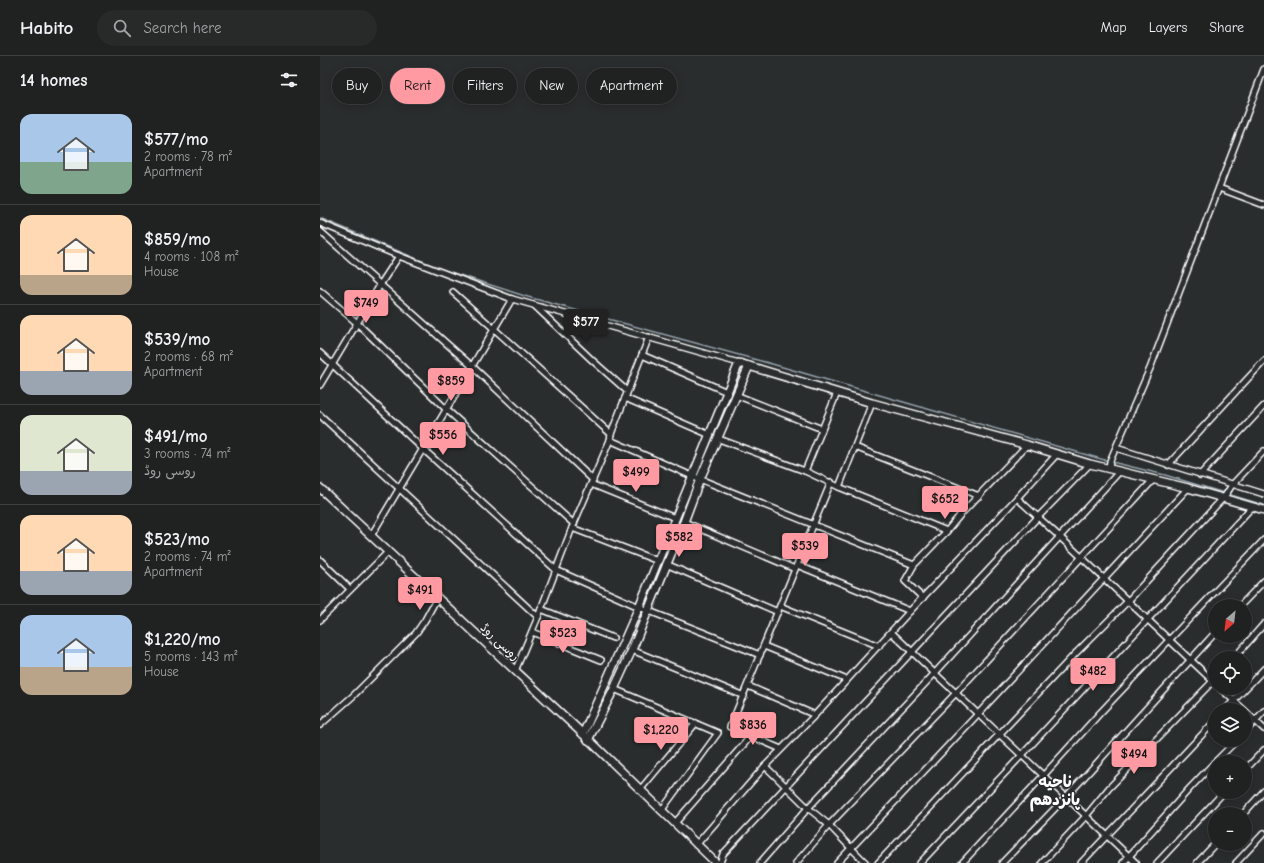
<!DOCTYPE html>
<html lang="en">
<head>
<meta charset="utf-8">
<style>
  :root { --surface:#202222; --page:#282a2a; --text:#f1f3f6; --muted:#a2a4a5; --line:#3d3f40; --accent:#ff9aa2 }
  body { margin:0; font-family:"Comic Neue","Playpen Sans Arabic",sans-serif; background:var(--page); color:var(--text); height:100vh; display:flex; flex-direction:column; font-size:15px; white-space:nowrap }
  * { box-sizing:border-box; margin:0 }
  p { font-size:13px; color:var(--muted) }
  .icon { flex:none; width:22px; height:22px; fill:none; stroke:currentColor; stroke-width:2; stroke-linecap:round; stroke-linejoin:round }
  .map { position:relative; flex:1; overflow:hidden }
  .panel { display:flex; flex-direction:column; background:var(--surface); width:320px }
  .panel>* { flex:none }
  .guide { position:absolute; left:12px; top:12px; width:380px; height:36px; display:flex; gap:8px }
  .needle { width:26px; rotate:208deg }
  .controls { position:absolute; left:888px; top:543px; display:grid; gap:8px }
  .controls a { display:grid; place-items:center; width:44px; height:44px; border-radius:50%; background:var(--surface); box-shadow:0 2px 10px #0003,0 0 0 1px var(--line); font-size:20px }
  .price { position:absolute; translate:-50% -34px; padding:0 9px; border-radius:4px; background:var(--accent); color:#111; font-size:13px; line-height:26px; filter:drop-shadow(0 1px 2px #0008) }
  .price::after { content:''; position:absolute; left:50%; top:24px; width:12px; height:9px; margin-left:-6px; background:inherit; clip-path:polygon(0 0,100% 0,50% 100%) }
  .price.active { background:#222; color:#fff }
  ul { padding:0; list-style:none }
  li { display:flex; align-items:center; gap:12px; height:100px; padding:0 20px }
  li+li { border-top:1px solid var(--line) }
  li span { display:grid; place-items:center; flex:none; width:112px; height:80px; border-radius:12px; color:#555 }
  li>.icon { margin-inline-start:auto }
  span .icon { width:48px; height:48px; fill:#fffc; stroke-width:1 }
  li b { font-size:17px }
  h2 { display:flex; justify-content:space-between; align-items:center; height:48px; padding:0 20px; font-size:17px }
  .tag { padding:0 14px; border-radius:18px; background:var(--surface); box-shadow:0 2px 10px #0003,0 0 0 1px var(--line); font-size:14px; line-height:36px }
  .tag.active { background:var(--accent); color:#111 }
  header { display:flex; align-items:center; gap:24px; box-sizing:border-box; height:56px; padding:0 20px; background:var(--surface); border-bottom:1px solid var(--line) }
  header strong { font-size:19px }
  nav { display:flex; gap:22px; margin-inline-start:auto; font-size:14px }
  .search { width:280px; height:36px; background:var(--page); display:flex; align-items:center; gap:10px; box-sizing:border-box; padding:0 14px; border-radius:22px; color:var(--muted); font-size:15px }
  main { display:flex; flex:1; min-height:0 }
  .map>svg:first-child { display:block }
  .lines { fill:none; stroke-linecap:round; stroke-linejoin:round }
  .stream { stroke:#97a4ad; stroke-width:1.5 }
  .street-casing { stroke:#fff; stroke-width:8 }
  .secondary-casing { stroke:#fff; stroke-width:10 }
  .street { stroke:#2a2d2e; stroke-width:5 }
  .secondary { stroke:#2a2d2e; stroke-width:7 }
  .labels { text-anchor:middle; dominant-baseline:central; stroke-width:3; stroke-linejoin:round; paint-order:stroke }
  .street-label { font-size:12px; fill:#fff; stroke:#2a2d2e }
  .district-label { font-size:16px; font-weight:bold; fill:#fff; stroke:#2a2d2e }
</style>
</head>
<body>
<header>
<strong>Habito</strong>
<div class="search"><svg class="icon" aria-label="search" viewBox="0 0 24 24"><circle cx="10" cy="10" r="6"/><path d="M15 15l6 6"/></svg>Search here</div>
<nav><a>Map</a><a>Layers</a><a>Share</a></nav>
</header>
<main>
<section class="panel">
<h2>14 homes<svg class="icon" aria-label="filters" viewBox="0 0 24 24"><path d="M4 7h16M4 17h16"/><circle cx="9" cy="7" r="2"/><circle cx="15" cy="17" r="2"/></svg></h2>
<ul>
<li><span style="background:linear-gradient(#a9c7e8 60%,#7fa58c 0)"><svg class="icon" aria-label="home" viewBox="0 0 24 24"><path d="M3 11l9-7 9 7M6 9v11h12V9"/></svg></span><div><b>$577/mo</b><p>2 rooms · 78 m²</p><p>Apartment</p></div></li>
<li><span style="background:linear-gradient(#ffd9b3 75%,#b9a48a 0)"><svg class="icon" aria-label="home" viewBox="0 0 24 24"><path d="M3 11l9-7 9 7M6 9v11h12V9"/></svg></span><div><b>$859/mo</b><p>4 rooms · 108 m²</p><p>House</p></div></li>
<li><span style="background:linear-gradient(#ffd9b3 70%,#9aa5b1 0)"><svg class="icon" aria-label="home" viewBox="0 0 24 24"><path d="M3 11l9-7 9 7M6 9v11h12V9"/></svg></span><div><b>$539/mo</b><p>2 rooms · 68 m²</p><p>Apartment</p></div></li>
<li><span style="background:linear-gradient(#dfe7d0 70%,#9aa5b1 0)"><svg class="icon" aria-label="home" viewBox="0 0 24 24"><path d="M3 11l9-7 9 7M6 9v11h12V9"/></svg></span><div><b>$491/mo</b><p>3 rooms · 74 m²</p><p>روسی روڈ</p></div></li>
<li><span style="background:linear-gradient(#ffd9b3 70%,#9aa5b1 0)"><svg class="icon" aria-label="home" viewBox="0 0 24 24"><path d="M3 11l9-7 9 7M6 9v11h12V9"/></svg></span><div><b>$523/mo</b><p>2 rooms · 74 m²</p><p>Apartment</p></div></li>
<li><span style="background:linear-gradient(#a9c7e8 65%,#b9a48a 0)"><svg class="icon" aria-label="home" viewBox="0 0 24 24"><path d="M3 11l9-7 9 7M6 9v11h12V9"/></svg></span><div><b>$1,220/mo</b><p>5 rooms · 143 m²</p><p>House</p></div></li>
</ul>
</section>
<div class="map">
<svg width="944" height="807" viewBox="0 0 944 807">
  <rect width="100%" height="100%" fill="#2a2d2e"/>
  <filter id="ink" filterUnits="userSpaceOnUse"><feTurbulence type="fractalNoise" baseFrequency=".025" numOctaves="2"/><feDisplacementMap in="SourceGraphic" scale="8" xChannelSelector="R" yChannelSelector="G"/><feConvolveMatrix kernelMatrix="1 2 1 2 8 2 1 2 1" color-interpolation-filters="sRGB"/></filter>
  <g filter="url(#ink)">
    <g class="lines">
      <g class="stream">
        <polyline points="0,162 121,213 208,241 452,308 788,405"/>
        <polyline points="792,406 845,419 944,449"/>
      </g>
      <defs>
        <g id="street">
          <polyline points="899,132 944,149"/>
          <polyline points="0,167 79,200 192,243 419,307"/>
          <polyline points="0,175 153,311 273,424"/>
          <polyline points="0,235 37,267 127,354 254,468"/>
          <polyline points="133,236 291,378"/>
          <polyline points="215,250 272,304 307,335"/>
          <polyline points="0,297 103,393 236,514 319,551 440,599"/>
          <polyline points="322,299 407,336"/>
          <polyline points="0,329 60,229 79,200"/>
          <polyline points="416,339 502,373"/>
          <polyline points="305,342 390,379"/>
          <polyline points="0,359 218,561"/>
          <polyline points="399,383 485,415 519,431 627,475"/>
          <polyline points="290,384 372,420 594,509"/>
          <polyline points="535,391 659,440"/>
          <polyline points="796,392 944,438"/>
          <polyline points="848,409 944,305"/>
          <polyline points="789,412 790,405 831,310 944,13"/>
          <polyline points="485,415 517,337"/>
          <polyline points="880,419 944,350"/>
          <polyline points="271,428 355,462"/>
          <polyline points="519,431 552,347"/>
          <polyline points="697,442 740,481 895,627"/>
          <polyline points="364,466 475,513"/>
          <polyline points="252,472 338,505"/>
          <polyline points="51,480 192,243"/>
          <polyline points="0,504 30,533"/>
          <polyline points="346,508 458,556"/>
          <polyline points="477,509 590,555"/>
          <polyline points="603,542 585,525 594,509 627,475 641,458 707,389"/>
          <polyline points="460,550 559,590"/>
          <polyline points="920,550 944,525"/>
          <polyline points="221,553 293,582"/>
          <polyline points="0,564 68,496"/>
          <polyline points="212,576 281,604"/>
          <polyline points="571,576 816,807"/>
          <polyline points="444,590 527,624"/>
          <polyline points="312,594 424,640"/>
          <polyline points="914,602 944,568"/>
          <polyline points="195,615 218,561 252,472 290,384 291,378 329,281"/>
          <polyline points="428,630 495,659"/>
          <polyline points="900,632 924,654"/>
          <polyline points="294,633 398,677 341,755"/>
          <polyline points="905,654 944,613"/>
          <polyline points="925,655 944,673"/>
          <polyline points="0,669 33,640 96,577 105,564 117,542"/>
          <polyline points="925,676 944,655"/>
          <polyline points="461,693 410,671 511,426"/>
          <polyline points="895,706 917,684"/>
          <polyline points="445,710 488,752 509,769 531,792 546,807"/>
          <polyline points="925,714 944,694"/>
          <polyline points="320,734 376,667"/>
          <polyline points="923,758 944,735"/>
          <polyline points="355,767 431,680"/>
          <polyline points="376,789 445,710 495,659 590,555 697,442 737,398"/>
          <polyline points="400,807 403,798 718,461 770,408"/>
          <polyline points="440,807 488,752 615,617 800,415"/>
          <polyline points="476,807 509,769 636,637 834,423"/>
          <polyline points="517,807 658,658 868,432"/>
          <polyline points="558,807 755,598 808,545 905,440 912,429 944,395"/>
          <polyline points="600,807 702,699 932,451"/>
          <polyline points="642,807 723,720 780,657 944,484"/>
          <polyline points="682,807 746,741 895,577"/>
          <polyline points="722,807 766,760 789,732 894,624"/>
          <polyline points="761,807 895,665"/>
          <polyline points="803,807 871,731 895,706"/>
          <polyline points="837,807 904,736"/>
          <polyline points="877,807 895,788"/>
          <polyline points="916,807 944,777"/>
        </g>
        <g id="secondary">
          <polyline points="0,432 263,678 396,807"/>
          <polyline points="263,678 319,551 419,307 552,347 707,389 770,408 868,432 944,454"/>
          <polyline points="268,684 294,633 312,594 364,466 380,423 429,310"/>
        </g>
      </defs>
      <use href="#street" class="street-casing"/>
      <use href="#secondary" class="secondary-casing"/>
      <use href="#street" class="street"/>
      <use href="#secondary" class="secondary"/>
    </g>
  </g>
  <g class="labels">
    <g class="street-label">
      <text transform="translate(180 586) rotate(43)">روسی روڈ</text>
    </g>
    <g class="district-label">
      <text x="735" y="726">ناحیه<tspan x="735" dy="18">پانزدهم</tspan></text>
    </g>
  </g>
</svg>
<div class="controls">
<a><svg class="needle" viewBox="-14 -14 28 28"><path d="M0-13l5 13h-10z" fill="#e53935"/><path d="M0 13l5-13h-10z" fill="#a2a4a5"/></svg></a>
<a><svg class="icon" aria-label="locate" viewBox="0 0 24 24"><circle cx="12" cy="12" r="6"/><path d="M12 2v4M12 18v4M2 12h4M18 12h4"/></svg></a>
<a><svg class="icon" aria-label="layers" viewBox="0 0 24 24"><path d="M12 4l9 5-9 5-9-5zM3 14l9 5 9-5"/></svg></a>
<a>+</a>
<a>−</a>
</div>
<b class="price" style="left:46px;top:268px">$749</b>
<b class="price active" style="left:266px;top:287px">$577</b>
<b class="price" style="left:131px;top:346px">$859</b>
<b class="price" style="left:123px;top:400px">$556</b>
<b class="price" style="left:316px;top:437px">$499</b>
<b class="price" style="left:625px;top:464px">$652</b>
<b class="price" style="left:359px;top:502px">$582</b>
<b class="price" style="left:485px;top:511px">$539</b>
<b class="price" style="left:100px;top:555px">$491</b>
<b class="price" style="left:243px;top:598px">$523</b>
<b class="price" style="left:773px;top:636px">$482</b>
<b class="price" style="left:433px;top:690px">$836</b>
<b class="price" style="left:341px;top:695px">$1,220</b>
<b class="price" style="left:814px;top:719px">$494</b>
<div class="guide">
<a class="tag">Buy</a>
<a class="tag active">Rent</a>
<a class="tag">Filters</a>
<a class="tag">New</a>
<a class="tag">Apartment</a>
</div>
</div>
</main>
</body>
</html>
